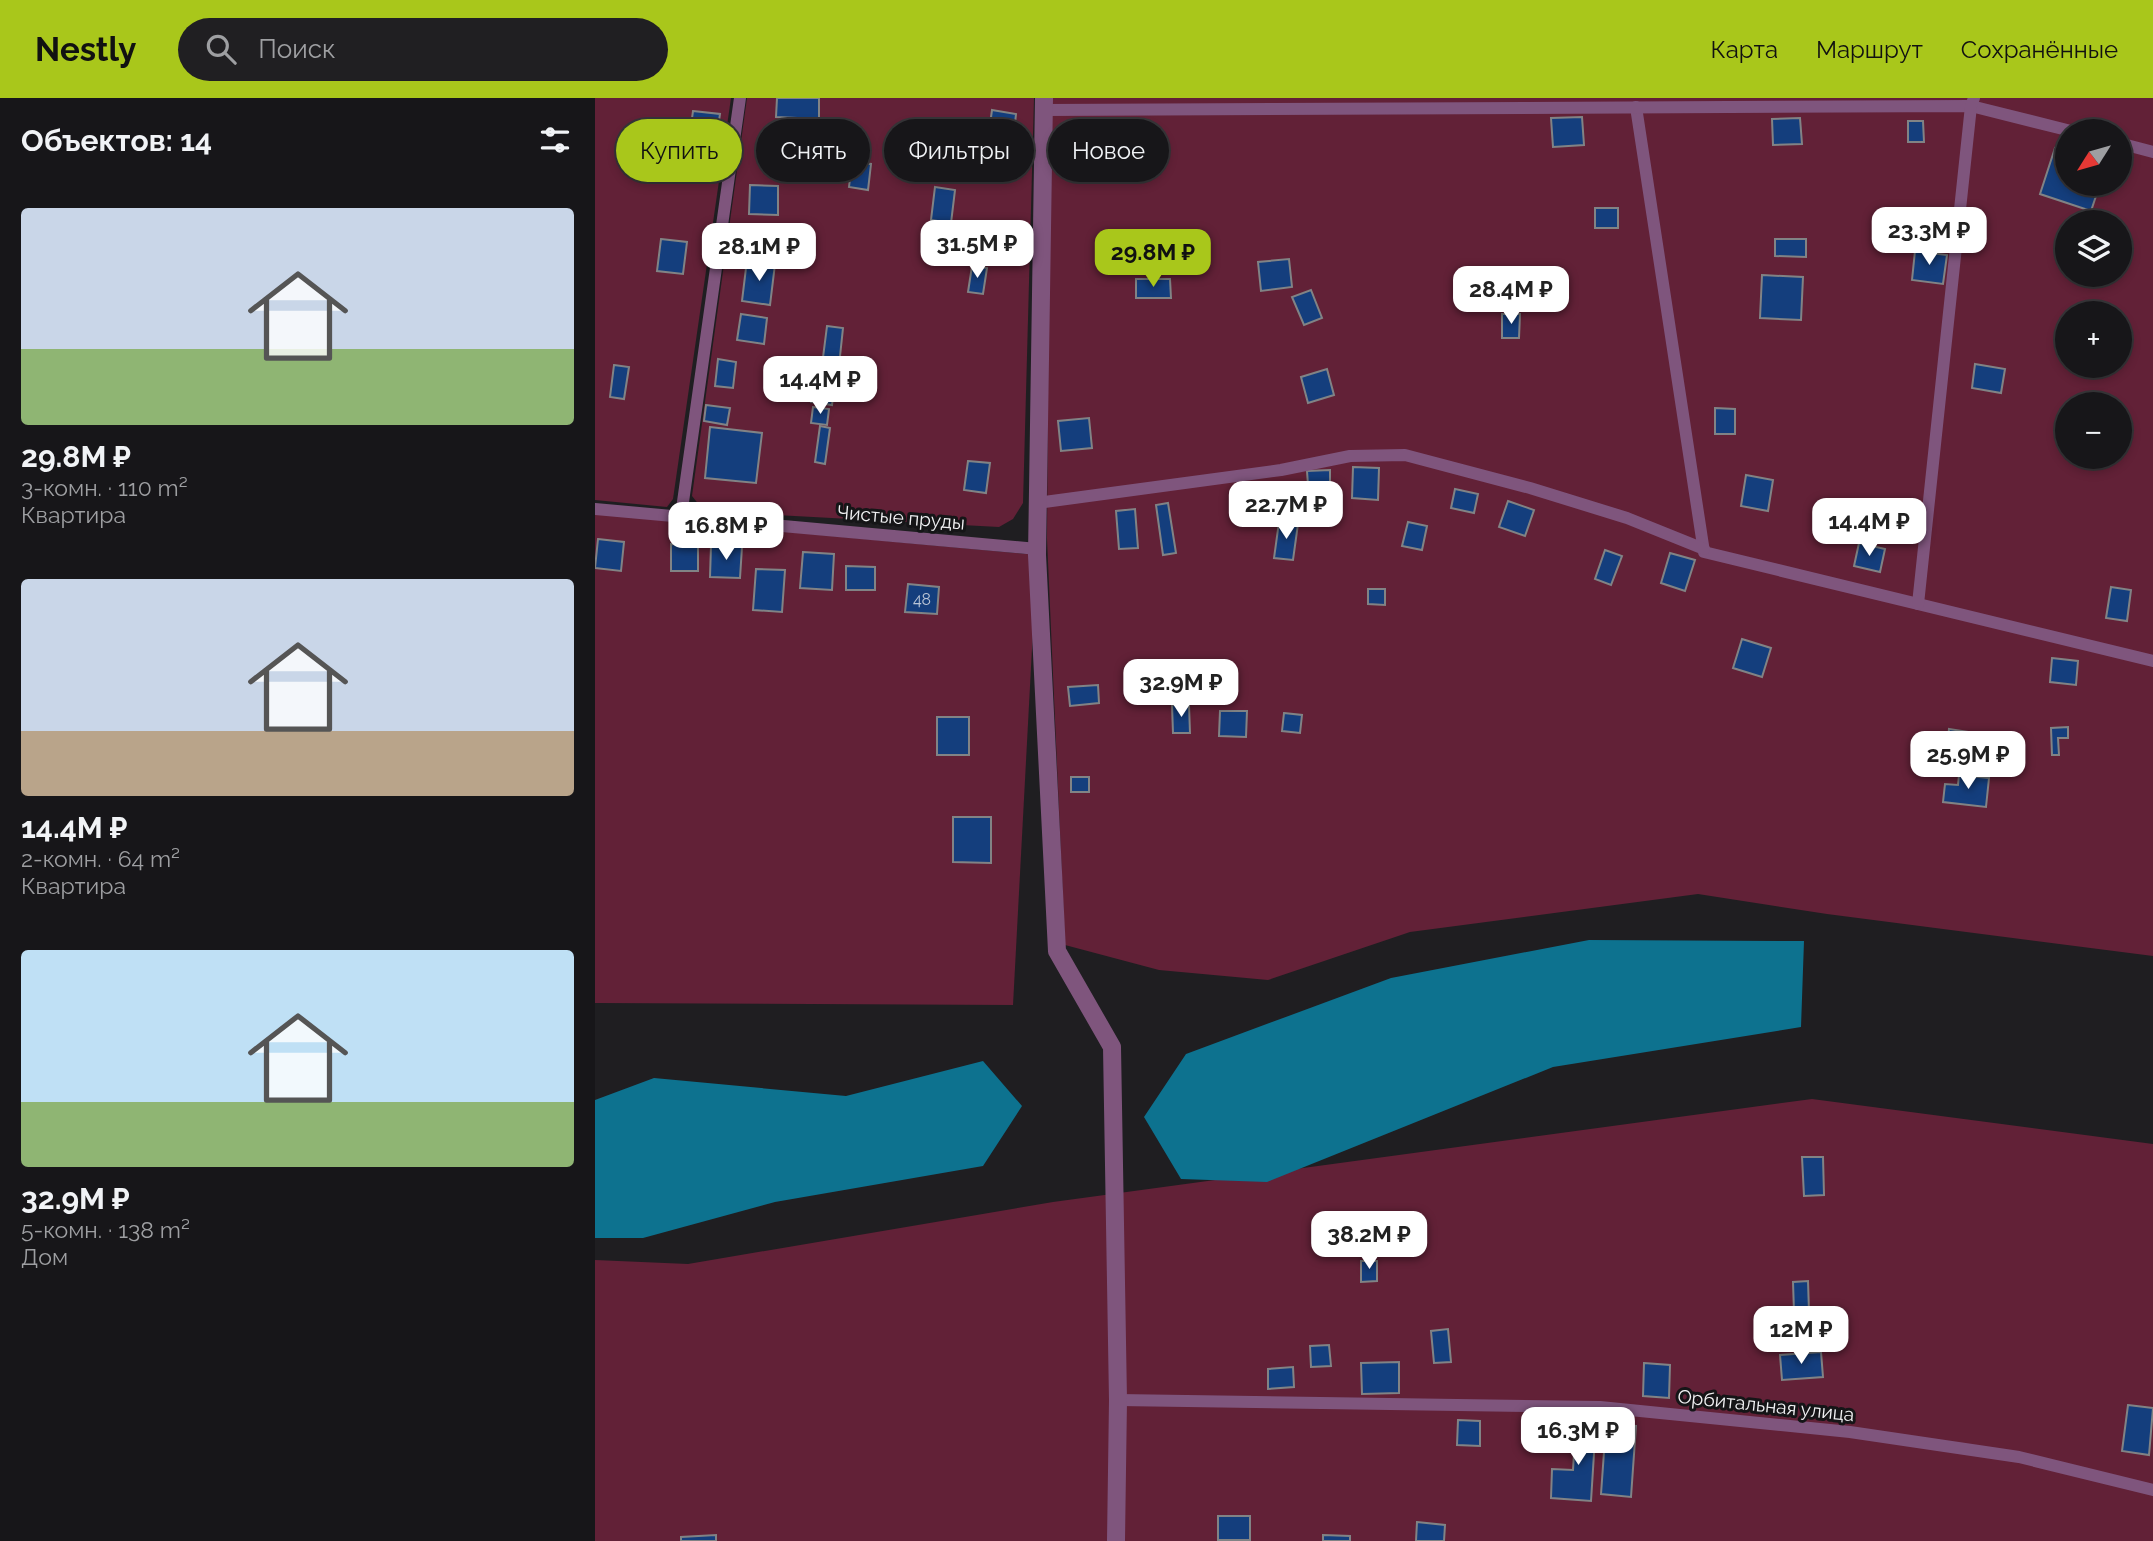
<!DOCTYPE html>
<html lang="ru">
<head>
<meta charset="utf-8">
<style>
  :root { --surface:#171619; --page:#201f22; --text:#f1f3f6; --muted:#9e9fa2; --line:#363538; --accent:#a9c71b }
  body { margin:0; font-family:Raleway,sans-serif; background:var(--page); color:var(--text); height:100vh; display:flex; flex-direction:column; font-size:26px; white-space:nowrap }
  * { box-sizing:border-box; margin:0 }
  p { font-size:23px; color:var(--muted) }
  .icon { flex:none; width:38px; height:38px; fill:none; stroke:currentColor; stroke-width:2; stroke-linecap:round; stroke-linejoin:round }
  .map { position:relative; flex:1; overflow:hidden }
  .panel { display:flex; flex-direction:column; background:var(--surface); width:595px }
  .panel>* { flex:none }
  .hud { position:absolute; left:21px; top:21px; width:665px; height:63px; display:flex; gap:14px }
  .needle { width:46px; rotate:233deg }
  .fabs { position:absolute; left:1460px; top:21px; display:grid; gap:14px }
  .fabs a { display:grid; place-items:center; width:77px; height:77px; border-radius:50%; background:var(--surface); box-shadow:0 4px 10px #0003,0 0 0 2px var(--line); font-size:35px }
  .price { position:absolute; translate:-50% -60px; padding:0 16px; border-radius:14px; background:#fff; color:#222; font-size:23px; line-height:46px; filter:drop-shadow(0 2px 4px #0008) }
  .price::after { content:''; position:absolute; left:50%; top:42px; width:21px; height:16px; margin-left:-10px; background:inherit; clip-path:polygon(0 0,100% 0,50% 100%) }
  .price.selected { background:var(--accent); color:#111 }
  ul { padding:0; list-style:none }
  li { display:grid; align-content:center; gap:14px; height:371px; padding:0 21px }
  li span { display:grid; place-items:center; height:217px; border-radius:7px; color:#555 }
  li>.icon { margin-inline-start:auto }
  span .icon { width:126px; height:126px; fill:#fffc; stroke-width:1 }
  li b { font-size:30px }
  h2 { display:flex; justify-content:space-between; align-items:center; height:84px; padding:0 21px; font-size:30px }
  .pill { padding:0 24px; border-radius:32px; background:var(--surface); box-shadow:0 4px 10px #0003,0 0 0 2px var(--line); font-size:24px; line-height:63px }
  .pill.selected { background:var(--accent); color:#111 }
  header { display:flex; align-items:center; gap:42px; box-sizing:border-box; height:98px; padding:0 35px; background:var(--accent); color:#111 }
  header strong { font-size:33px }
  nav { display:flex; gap:38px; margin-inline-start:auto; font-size:24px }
  .search { width:490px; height:63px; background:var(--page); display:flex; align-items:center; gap:18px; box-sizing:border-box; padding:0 24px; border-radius:38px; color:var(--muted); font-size:26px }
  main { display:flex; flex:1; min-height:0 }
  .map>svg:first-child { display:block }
  .green { fill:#622137; fill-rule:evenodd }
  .water { fill:#0d728f }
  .building { fill:#143e7d; stroke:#818385; stroke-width:2 }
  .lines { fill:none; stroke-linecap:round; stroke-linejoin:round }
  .service { stroke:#7f557d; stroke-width:12 }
  .minor { stroke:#7f557d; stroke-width:18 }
  .labels { text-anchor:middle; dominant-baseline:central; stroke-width:6; stroke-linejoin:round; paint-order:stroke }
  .number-label { font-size:16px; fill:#bac5d6 }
  .street-label { font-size:19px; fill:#f2f2f4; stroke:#151517 }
</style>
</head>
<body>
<header>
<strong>Nestly</strong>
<div class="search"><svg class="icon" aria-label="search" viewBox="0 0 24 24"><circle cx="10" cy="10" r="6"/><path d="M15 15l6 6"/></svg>Поиск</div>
<nav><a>Карта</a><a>Маршрут</a><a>Сохранённые</a></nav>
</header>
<main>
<section class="panel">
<h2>Объектов: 14<svg class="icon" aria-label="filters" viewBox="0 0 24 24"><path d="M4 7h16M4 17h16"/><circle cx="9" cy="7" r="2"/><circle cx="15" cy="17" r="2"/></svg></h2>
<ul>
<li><span style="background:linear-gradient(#c9d6e8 65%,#8fb573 0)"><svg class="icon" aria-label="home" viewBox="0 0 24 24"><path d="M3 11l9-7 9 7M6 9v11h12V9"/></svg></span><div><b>29.8M ₽</b><p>3-комн. · 110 m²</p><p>Квартира</p></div></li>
<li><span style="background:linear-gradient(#c9d6e8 70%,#b9a48a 0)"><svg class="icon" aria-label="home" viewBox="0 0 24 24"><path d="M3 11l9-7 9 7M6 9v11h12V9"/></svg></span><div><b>14.4M ₽</b><p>2-комн. · 64 m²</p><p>Квартира</p></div></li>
<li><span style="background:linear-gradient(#bfe0f5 70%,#8fb573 0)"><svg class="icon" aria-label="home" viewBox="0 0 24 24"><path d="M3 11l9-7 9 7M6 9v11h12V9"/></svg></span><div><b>32.9M ₽</b><p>5-комн. · 138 m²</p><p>Дом</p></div></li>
</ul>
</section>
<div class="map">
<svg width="1558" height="1443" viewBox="0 0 1558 1443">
  <rect width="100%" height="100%" fill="#1f1e21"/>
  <g class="green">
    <polygon points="0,0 136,0 78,401 72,409 0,402"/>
    <polygon points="152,0 439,0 428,405 418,421 404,429 109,413 97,398"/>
    <path d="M455,0H1558V858L1232,816L1103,796L815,834L673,882L564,872L470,847L452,441ZM1472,33H1524V86H1472ZM1472,124H1524V177H1472ZM1472,215H1524V268H1472ZM1472,306H1524V359H1472Z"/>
    <polygon points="0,416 442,457 418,907 0,905"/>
    <polygon points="1217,1001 1558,1046 1558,1443 0,1443 0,1162 93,1166 458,1104"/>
  </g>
  <g class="water">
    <polygon points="994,842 1209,843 1206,929 958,969 672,1084 586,1081 549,1019 591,956 796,880"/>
    <polygon points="388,963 427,1008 388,1068 180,1104 48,1140 0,1140 0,1002 59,980 251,998"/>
  </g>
  <g class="building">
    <polygon points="182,0 224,0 224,21 181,19"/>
    <polygon points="397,12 421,16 418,44 393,41"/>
    <polygon points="98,13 125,16 121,45 94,42"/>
    <polygon points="987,19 989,47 958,49 956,20"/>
    <polygon points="1205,20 1207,46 1178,47 1177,21"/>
    <polygon points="1313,23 1328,23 1329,44 1313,44"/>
    <polygon points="1460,50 1472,54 1472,86 1505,86 1496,113 1445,96"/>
    <polygon points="257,64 276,66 273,92 254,89"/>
    <polygon points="155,87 183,88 183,117 154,116"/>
    <polygon points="340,89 360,92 356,125 336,122"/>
    <rect x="1000" y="110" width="23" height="20"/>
    <polygon points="66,141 92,144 88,176 62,173"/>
    <polygon points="1180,141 1211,141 1211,159 1180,158"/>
    <polygon points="1320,153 1352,157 1348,186 1317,182"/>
    <polygon points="694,161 697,189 666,193 663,164"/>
    <polygon points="152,162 180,166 175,207 147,203"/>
    <polygon points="377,168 392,170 388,196 373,194"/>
    <polygon points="1167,177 1208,179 1206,222 1165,220"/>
    <polygon points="541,181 575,181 576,200 541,200"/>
    <polygon points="716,192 727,220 709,227 697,199"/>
    <polygon points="146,216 172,220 169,246 142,242"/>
    <polygon points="907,216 925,216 924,240 907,240"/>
    <polygon points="232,228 248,230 243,277 226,275"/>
    <polygon points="123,261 141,264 138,290 120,288"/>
    <polygon points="1380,266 1410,271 1406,295 1377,290"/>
    <polygon points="19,267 34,269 29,301 15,299"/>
    <polygon points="732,271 739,297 713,305 706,279"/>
    <polygon points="218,280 240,284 237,307 216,304"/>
    <polygon points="111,307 135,310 132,327 109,323"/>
    <polygon points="218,309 234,311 232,327 216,325"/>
    <polygon points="1120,310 1140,311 1140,336 1120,336"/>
    <polygon points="494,320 497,350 466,353 463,323"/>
    <polygon points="225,328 235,330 230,366 220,364"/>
    <polygon points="115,329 167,335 161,385 110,380"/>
    <polygon points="373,363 395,365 391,395 369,392"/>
    <polygon points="758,369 784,370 783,402 757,400"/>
    <polygon points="735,372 735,386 713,387 712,373"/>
    <polygon points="1151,377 1178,382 1173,413 1146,408"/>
    <polygon points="860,391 883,396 879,415 856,410"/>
    <polygon points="913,403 939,412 930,438 904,429"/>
    <polygon points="573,405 581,455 568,457 561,407"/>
    <polygon points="540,411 543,450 524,451 521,413"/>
    <polygon points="684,424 703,426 698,462 679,460"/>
    <polygon points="813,424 832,428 827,452 807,448"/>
    <polygon points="3,441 29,444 26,473 0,470"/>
    <polygon points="1264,445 1290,451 1285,474 1259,468"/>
    <polygon points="76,446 103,447 103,473 76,473"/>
    <polygon points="116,448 147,449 145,480 115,479"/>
    <polygon points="1010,452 1027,458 1016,487 1000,481"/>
    <polygon points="208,454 239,456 237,492 205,490"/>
    <polygon points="1075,455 1100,462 1090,493 1066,485"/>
    <polygon points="251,468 280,469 280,492 251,492"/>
    <polygon points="161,471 190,472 187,514 158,512"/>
    <polygon points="313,486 344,489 342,516 310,514"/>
    <polygon points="1516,489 1536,492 1532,523 1511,520"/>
    <polygon points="773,491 790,491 790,507 773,506"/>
    <polygon points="1147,541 1176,550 1167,579 1138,570"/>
    <polygon points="1457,560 1483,563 1481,587 1455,584"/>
    <polygon points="503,587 504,605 475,608 473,589"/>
    <polygon points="577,607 594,607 595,635 578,635"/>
    <polygon points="625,613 652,613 651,639 624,638"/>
    <polygon points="689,615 707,617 705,635 687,633"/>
    <rect x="342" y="619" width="32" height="38"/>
    <polygon points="1473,629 1473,640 1463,640 1464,657 1457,657 1456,630"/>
    <polygon points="1354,631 1374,634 1371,662 1351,660"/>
    <polygon points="1364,677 1394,680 1391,709 1348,704 1350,686 1363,687"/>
    <rect x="476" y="679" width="18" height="15"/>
    <polygon points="358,719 396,719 396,765 358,764"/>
    <polygon points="1207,1059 1228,1059 1229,1097 1209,1098"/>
    <polygon points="766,1163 782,1163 782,1183 766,1184"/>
    <polygon points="1213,1183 1214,1214 1199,1214 1198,1184"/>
    <polygon points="853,1231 856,1264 839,1265 836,1233"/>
    <polygon points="734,1247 736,1268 716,1269 715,1248"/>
    <polygon points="1226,1254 1228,1279 1187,1282 1185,1257"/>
    <polygon points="804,1264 804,1295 767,1296 766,1265"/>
    <polygon points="1049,1265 1075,1267 1074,1300 1048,1298"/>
    <polygon points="698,1269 699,1289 673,1291 673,1271"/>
    <polygon points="1533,1307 1558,1310 1554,1357 1527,1353"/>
    <polygon points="863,1322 885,1323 885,1348 862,1347"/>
    <polygon points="981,1323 1001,1324 996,1403 956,1400 957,1371 978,1372"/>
    <polygon points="1011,1326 1041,1328 1036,1399 1006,1396"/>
    <rect x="623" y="1418" width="32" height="24"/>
    <polygon points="822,1424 850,1427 849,1443 821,1443"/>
    <polygon points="121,1437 121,1443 86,1443 86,1439"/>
    <polygon points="728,1437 755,1438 755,1443 728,1443"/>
  </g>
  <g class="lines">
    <g class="service">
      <polyline points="1041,9 1109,454 1558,563"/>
      <polyline points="448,12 1376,8 1476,33"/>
      <polyline points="1524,45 1558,54"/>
      <polyline points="442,405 686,372 755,358 810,357 935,390 1032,420 1109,451"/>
      <polyline points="0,411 442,451"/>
      <polyline points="86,418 145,0"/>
      <polyline points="1323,506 1376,8 1379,0"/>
      <polyline points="523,1302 1005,1309 1255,1334 1424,1359 1558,1392"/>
    </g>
    <polyline class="minor" points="449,0 442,457 462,853 517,949 523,1302 521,1443"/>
  </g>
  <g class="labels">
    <g class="number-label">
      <text x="327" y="501">48</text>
    </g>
    <g class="street-label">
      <text transform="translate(306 419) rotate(5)">Чистые пруды</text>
      <text transform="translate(1171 1307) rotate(6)">Орбитальная улица</text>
    </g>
  </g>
</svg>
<div class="fabs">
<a><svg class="needle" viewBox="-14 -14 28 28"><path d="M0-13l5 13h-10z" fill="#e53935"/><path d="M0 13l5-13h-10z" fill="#9e9fa2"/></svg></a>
<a><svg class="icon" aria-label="layers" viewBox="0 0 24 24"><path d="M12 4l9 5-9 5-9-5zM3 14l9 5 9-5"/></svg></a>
<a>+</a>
<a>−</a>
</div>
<b class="price" style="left:1334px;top:169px">23.3M ₽</b>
<b class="price" style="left:382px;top:182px">31.5M ₽</b>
<b class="price" style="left:164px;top:185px">28.1M ₽</b>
<b class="price selected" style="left:558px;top:191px">29.8M ₽</b>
<b class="price" style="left:916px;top:228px">28.4M ₽</b>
<b class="price" style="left:225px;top:318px">14.4M ₽</b>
<b class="price" style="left:691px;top:443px">22.7M ₽</b>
<b class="price" style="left:1274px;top:460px">14.4M ₽</b>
<b class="price" style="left:131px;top:464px">16.8M ₽</b>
<b class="price" style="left:586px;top:621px">32.9M ₽</b>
<b class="price" style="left:1373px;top:693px">25.9M ₽</b>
<b class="price" style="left:774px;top:1173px">38.2M ₽</b>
<b class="price" style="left:1206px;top:1268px">12M ₽</b>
<b class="price" style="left:983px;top:1369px">16.3M ₽</b>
<div class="hud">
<a class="pill selected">Купить</a>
<a class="pill">Снять</a>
<a class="pill">Фильтры</a>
<a class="pill">Новое</a>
</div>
</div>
</main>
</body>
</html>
